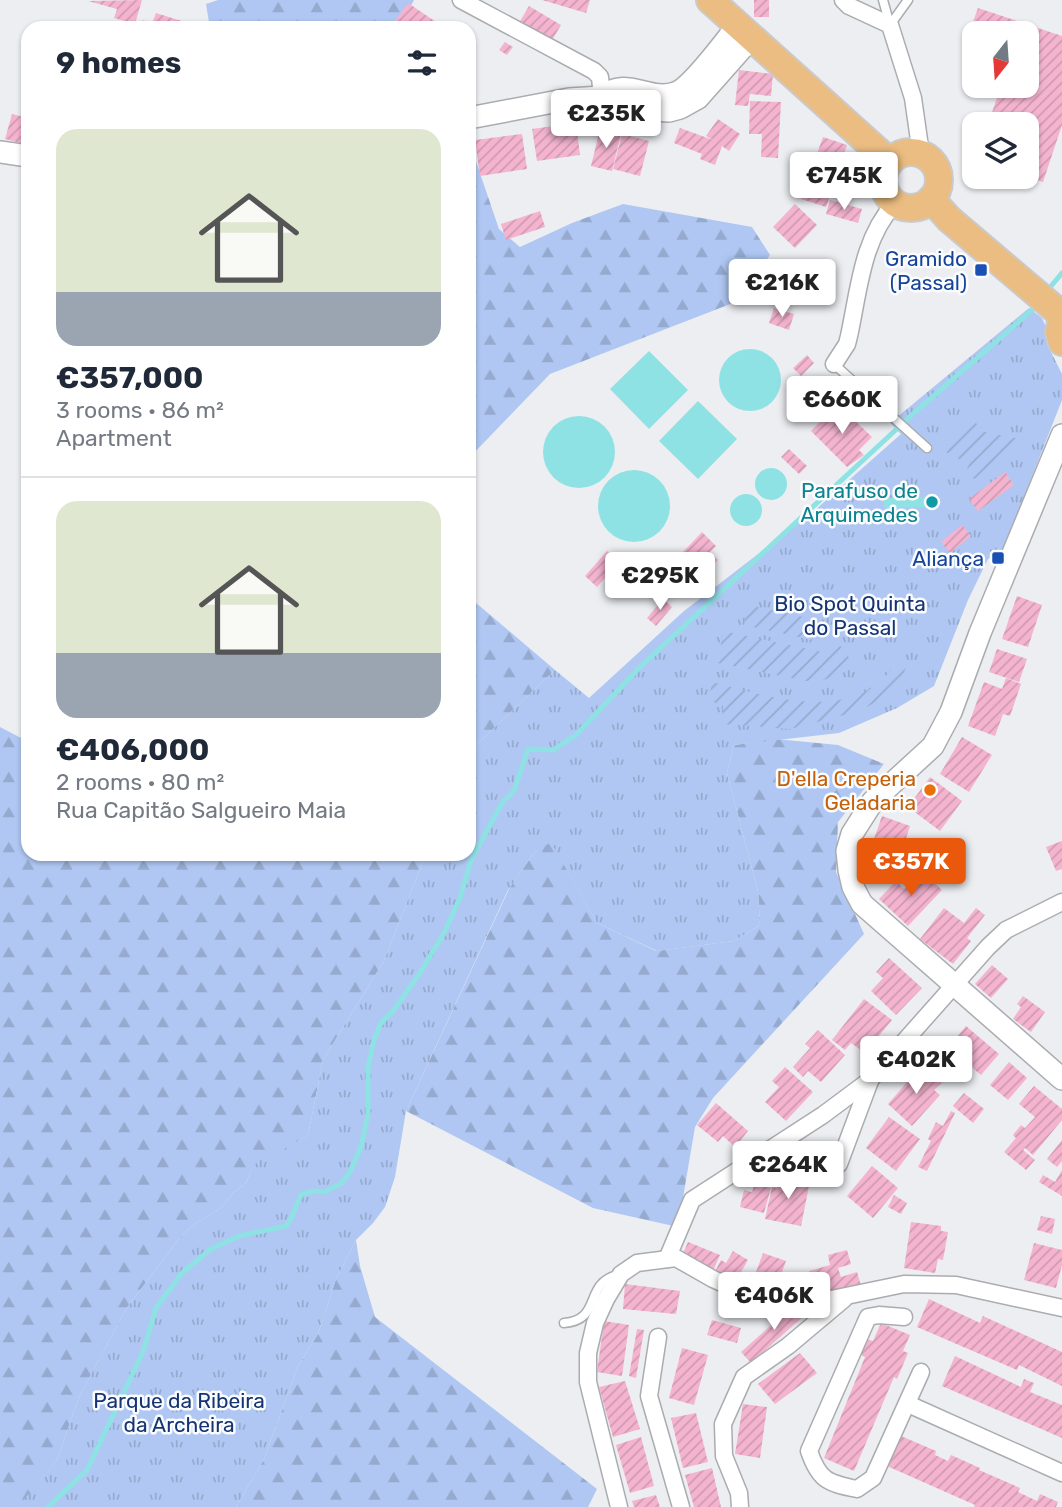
<!DOCTYPE html>
<html lang="en">
<head>
<meta charset="utf-8">
<style>
  :root { --surface:#fff; --page:#f6f6f7; --text:#1f2937; --muted:#747a83; --line:#e0e1e3; --accent:#ea580c }
  body { margin:0; font-family:Rubik,sans-serif; background:var(--page); color:var(--text); height:100vh; display:flex; flex-direction:column; font-size:26px; white-space:nowrap }
  * { box-sizing:border-box; margin:0 }
  p { font-size:23px; color:var(--muted) }
  .icon { flex:none; width:38px; height:38px; fill:none; stroke:currentColor; stroke-width:2; stroke-linecap:round; stroke-linejoin:round }
  .map { position:relative; flex:1; overflow:hidden }
  .panel { position:absolute; left:21px; top:21px; width:455px; height:840px; display:flex; flex-direction:column; background:var(--surface); border-radius:21px; box-shadow:0 2px 5px #0004 }
  .panel>* { flex:none }
  .needle { width:46px; rotate:197deg }
  .buttons { position:absolute; left:962px; top:21px; display:grid; gap:14px }
  .buttons a { display:grid; place-items:center; width:77px; height:77px; border-radius:14px; background:var(--surface); box-shadow:0 2px 5px #0004; font-size:35px }
  .price { position:absolute; translate:-50% -60px; padding:0 16px; border-radius:7px; background:#fff; color:#222; font-size:23px; line-height:46px; filter:drop-shadow(0 2px 4px #0008) }
  .price::after { content:''; position:absolute; left:50%; top:42px; width:21px; height:16px; margin-left:-10px; background:inherit; clip-path:polygon(0 0,100% 0,50% 100%) }
  .price.active { background:var(--accent); color:#fff }
  ul { padding:0; list-style:none }
  li { display:grid; align-content:center; gap:14px; height:371px; padding:0 35px }
  li+li { border-top:2px solid var(--line) }
  li span { display:grid; place-items:center; height:217px; border-radius:21px; color:#555 }
  li>.icon { margin-inline-start:auto }
  span .icon { width:126px; height:126px; fill:#fffc; stroke-width:1 }
  li b { font-size:30px }
  h2 { display:flex; justify-content:space-between; align-items:center; height:84px; padding:0 35px; font-size:30px }
  .map>svg:first-child { display:block }
  .forest { fill:url(#forest-firs) }
  .park { fill:url(#park-tufts) }
  .garden { fill:url(#garden-furrows) }
  .water { fill:#8fe2e4 }
  .lines { fill:none; stroke-linecap:round; stroke-linejoin:round }
  .stream { stroke:#8fe2e4; stroke-width:5 }
  .building { fill:url(#building-hatch) }
  .service-casing { stroke:#aaacaf; stroke-width:11 }
  .minor-casing { stroke:#aaacaf; stroke-width:19 }
  .tertiary-casing { stroke:#aaacaf; stroke-width:24 }
  .primary-casing { stroke:#cacaca; stroke-width:30 }
  .service { stroke:#fff; stroke-width:8 }
  .minor { stroke:#fff; stroke-width:16 }
  .tertiary { stroke:#fff; stroke-width:21 }
  .primary { stroke:#ebbd82; stroke-width:26 }
  .transit-dot { fill:#1a4fb4; stroke:#fafcfe; stroke-width:2.5 }
  .culture-dot { fill:#0f9aa8; stroke:#fafcfe; stroke-width:2.5 }
  .food-dot { fill:#e8710a; stroke:#fafcfe; stroke-width:2.5 }
  .labels { text-anchor:middle; dominant-baseline:central; stroke-width:5; stroke-linejoin:round; paint-order:stroke }
  .transit-label { font-size:21px; fill:#164399; stroke:#fafcfe; text-anchor:end }
  .culture-label { font-size:21px; fill:#0d838f; stroke:#fafcfe; text-anchor:end }
  .park-label { font-size:21px; fill:#153471; stroke:#fafcfe }
  .food-label { font-size:21px; fill:#c56008; stroke:#fafcfe; text-anchor:end }
</style>
</head>
<body>
<div class="map">
<svg width="1062" height="1507" viewBox="0 0 1062 1507">
  <defs>
    <pattern id="forest-firs" width="22" height="20" patternUnits="userSpaceOnUse" patternTransform="scale(1.75)"><rect width="22" height="20" fill="#afc7f2"/><path d="M5 1l3.5 6h-7zM16 11l3.5 6h-7z" fill="#95aace"/></pattern>
    <pattern id="park-tufts" width="24" height="20" patternUnits="userSpaceOnUse" patternTransform="scale(1.75)"><rect width="24" height="20" fill="#afc7f2"/><path d="M3 7l-1-3M5 7V3M7 7l1-3M15 17l-1-3M17 17v-4M19 17l1-3" fill="none" stroke="#95aace"/></pattern>
    <pattern id="garden-furrows" width="10" height="10" patternUnits="userSpaceOnUse" patternTransform="scale(1.75)"><rect width="10" height="10" fill="#afc7f2"/><path d="M-1 1l2-2M0 10L10 0M9 11l2-2" fill="none" stroke="#95aace"/></pattern>
    <pattern id="building-hatch" width="6" height="6" patternUnits="userSpaceOnUse" patternTransform="scale(1.75)"><rect width="6" height="6" fill="#f4b4d0"/><path d="M-1 1l2-2M0 6l6-6M5 7l2-2" fill="none" stroke="#d09ab1"/></pattern>
  </defs>
  <rect width="100%" height="100%" fill="#eceef2"/>
  <g class="forest">
    <polygon points="218,0 414,0 399,28 210,28 206,4"/>
    <polygon points="469,141 499,229 520,247 572,223 623,204 752,227 770,255 738,301 550,374 469,458"/>
    <polygon points="469,597 555,670 469,752"/>
    <polygon points="28,719 28,854 426,854 384,961 323,1060 308,1135 251,1170 246,1183 233,1193 221,1208 196,1223 181,1236 126,1309 79,1397 57,1460 19,1507 0,1507 0,727 23,739"/>
    <polygon points="776,739 838,745 884,764 838,822 836,872 864,934 713,1098 695,1127 678,1227 593,1208 406,1111 510,887 534,853 551,841 597,923 656,951 734,941 760,925 758,892 727,773 734,745"/>
    <polygon points="356,1240 360,1266 375,1317 597,1489 588,1507 236,1507 264,1459 298,1366 318,1334 336,1279"/>
  </g>
  <polygon class="park" points="1029,308 1042,318 1045,325 1047,344 1062,374 1062,400 1003,550 988,559 968,600 934,686 897,708 839,733 734,745 727,773 758,892 760,925 734,941 657,951 597,923 551,842 534,853 508,890 406,1111 395,1177 385,1207 373,1223 356,1240 336,1279 318,1334 298,1366 264,1459 236,1507 18,1507 57,1460 79,1397 126,1309 181,1236 196,1223 221,1208 233,1193 246,1183 251,1170 262,1156 274,1155 308,1135 323,1060 384,961 426,854 469,854 469,752 555,670 589,698 684,611 814,511 901,434 890,423"/>
  <g class="garden">
    <polygon points="971,418 985,432 1020,439 1009,459 974,479 966,472 969,464 944,451 958,430"/>
    <polygon points="748,605 817,620 812,640 744,625"/>
    <path d="M723,631L822,652L839,644L855,666C838,676 826,682 806,681L718,663Z"/>
    <path d="M896,663L906,667L900,683L889,694L860,711L790,729L722,724L723,706L709,700L712,682C770,697 856,726 896,663Z"/>
  </g>
  <g class="water">
    <circle cx="750" cy="380" r="31"/>
    <polygon points="649,351 688,390 649,429 610,389"/>
    <polygon points="698,401 737,439 698,479 659,441"/>
    <circle cx="579" cy="452" r="36"/>
    <circle cx="771" cy="484" r="16"/>
    <circle cx="634" cy="506" r="36"/>
    <circle cx="746" cy="510" r="16"/>
    <polygon points="935,497 935,507 884,508 883,498"/>
  </g>
  <g class="lines">
    <g class="stream">
      <polyline points="1046,292 1062,273"/>
      <path d="M48,1507L87,1470L143,1352L156,1308L182,1273L211,1249L239,1236L286,1226C294,1218 295,1204 302,1194L314,1191L324,1192L342,1183L350,1172L361,1147L368,1114V1067L374,1040L381,1023L393,1011L420,973L444,933L460,898L471,860L502,803L514,791L528,749L553,750L576,735L641,666L914,413L1039,304"/>
    </g>
  </g>
  <g class="building">
    <polygon points="142,0 135,24 114,18 117,9 88,1"/>
    <polygon points="542,0 590,0 586,13"/>
    <rect x="754" y="0" width="15" height="17"/>
    <polygon points="408,3 445,28 390,28"/>
    <polygon points="529,6 561,25 551,42 519,23"/>
    <polygon points="978,8 1062,36 1062,125 1043,182 1027,177 1027,124 988,124 1001,86 1027,86 1027,33 969,33"/>
    <polygon points="156,13 191,24 189,28 140,28 143,20 152,24"/>
    <polygon points="505,42 513,47 507,55 499,50"/>
    <polygon points="469,45 476,49 469,59"/>
    <polygon points="739,70 773,74 771,96 750,94 748,106 735,105"/>
    <polygon points="750,101 781,102 778,158 761,157 762,134 749,134"/>
    <polygon points="12,114 28,118 28,145 5,139"/>
    <polygon points="718,119 740,134 729,151 722,146 715,165 700,159 702,154 674,143 680,128 713,140 706,136"/>
    <polygon points="576,123 580,155 537,161 532,129"/>
    <polygon points="600,129 621,134 612,171 591,166"/>
    <polygon points="522,134 527,169 480,176 475,140"/>
    <polygon points="622,134 649,141 640,176 613,169"/>
    <polygon points="823,137 847,145 826,207 801,199"/>
    <polygon points="830,200 862,209 858,223 826,214"/>
    <polygon points="795,204 817,225 795,248 773,227"/>
    <polygon points="540,211 545,227 506,240 501,224"/>
    <polygon points="774,308 794,314 789,330 769,323"/>
    <polygon points="807,355 814,363 801,376 793,368"/>
    <polygon points="841,386 854,399 842,411 829,399"/>
    <polygon points="834,407 846,419 849,415 872,437 859,450 864,455 847,467 811,431"/>
    <polygon points="789,449 807,466 799,474 781,457"/>
    <polygon points="1005,472 1014,485 978,511 969,499"/>
    <polygon points="962,525 971,536 950,553 941,542"/>
    <polygon points="702,532 716,546 710,552 718,560 686,593 664,572"/>
    <polygon points="607,551 619,562 597,587 585,576"/>
    <polygon points="636,573 643,580 633,591 625,585"/>
    <polygon points="1017,596 1042,605 1028,647 1002,639"/>
    <polygon points="663,599 672,607 656,626 647,618"/>
    <polygon points="997,649 1027,659 1019,682 989,672"/>
    <polygon points="1006,678 1021,684 1010,716 1003,714 995,736 968,726 984,682 1002,689"/>
    <polygon points="962,737 992,755 969,792 940,774"/>
    <polygon points="930,777 962,801 940,831 908,807"/>
    <polygon points="882,816 910,826 896,869 867,859"/>
    <polygon points="1062,841 1062,869 1056,871 1046,847"/>
    <polygon points="922,871 942,890 908,926 879,899 896,881 904,889"/>
    <polygon points="944,908 964,923 976,908 985,915 967,938 971,941 953,964 920,939"/>
    <polygon points="889,958 922,988 896,1015 871,991 883,978 876,972"/>
    <polygon points="992,965 1008,979 991,998 975,984"/>
    <polygon points="1023,996 1045,1012 1031,1032 1013,1019 1021,1007 1017,1004"/>
    <polygon points="864,999 892,1020 865,1053 851,1043 845,1050 832,1040"/>
    <polygon points="966,1026 999,1054 981,1075 948,1048"/>
    <polygon points="818,1030 845,1055 821,1082 808,1071 803,1077 793,1067 810,1048 805,1044"/>
    <polygon points="1009,1062 1027,1078 1008,1100 990,1085"/>
    <polygon points="922,1065 942,1083 934,1090 940,1095 912,1126 888,1104"/>
    <polygon points="785,1067 813,1092 786,1121 765,1102 779,1087 772,1081"/>
    <polygon points="1034,1086 1062,1109 1062,1120 1033,1155 1025,1148 1023,1150 1035,1160 1026,1170 1004,1152 1016,1138 1013,1135 1021,1125 1025,1128 1035,1117 1019,1104"/>
    <polygon points="964,1093 984,1109 973,1123 953,1106"/>
    <polygon points="716,1103 748,1131 735,1147 723,1136 718,1142 697,1125"/>
    <polygon points="951,1111 955,1113 927,1171 918,1167 931,1141 928,1139 936,1122 943,1126"/>
    <polygon points="889,1117 920,1139 896,1171 866,1148"/>
    <polygon points="1062,1140 1062,1161 1057,1167 1047,1159"/>
    <polygon points="872,1166 898,1188 873,1218 847,1196"/>
    <polygon points="1062,1170 1062,1196 1039,1182 1043,1175 1055,1182"/>
    <polygon points="780,1174 810,1181 801,1226 765,1219 772,1187 777,1188"/>
    <polygon points="755,1183 771,1188 764,1213 740,1207 744,1190 752,1192"/>
    <polygon points="894,1195 907,1203 901,1214 888,1207"/>
    <polygon points="1041,1216 1055,1219 1052,1234 1037,1230"/>
    <polygon points="911,1222 941,1226 941,1231 948,1232 943,1260 938,1259 935,1273 904,1268"/>
    <polygon points="688,1242 720,1255 713,1271 681,1258"/>
    <polygon points="1034,1243 1062,1250 1062,1265 1056,1288 1024,1280"/>
    <polygon points="847,1250 851,1264 838,1268 841,1277 857,1272 862,1289 818,1302 809,1271 830,1265 828,1255"/>
    <polygon points="733,1251 748,1260 733,1286 713,1275 721,1260 726,1263"/>
    <polygon points="763,1253 786,1261 774,1294 751,1286"/>
    <polygon points="625,1284 680,1291 676,1314 623,1309"/>
    <polygon points="929,1299 980,1323 983,1316 1062,1352 1062,1386 1019,1365 1017,1370 917,1327"/>
    <polygon points="797,1302 807,1313 751,1363 741,1352"/>
    <polygon points="712,1320 741,1328 737,1343 707,1335"/>
    <polygon points="604,1321 629,1325 622,1376 597,1372"/>
    <polygon points="881,1323 910,1335 903,1351 908,1353 897,1379 894,1377 854,1471 824,1458 865,1357 861,1355 867,1339 873,1341"/>
    <polygon points="637,1329 644,1330 636,1378 629,1376"/>
    <polygon points="682,1348 708,1355 694,1405 669,1398"/>
    <polygon points="800,1353 817,1373 775,1404 758,1384"/>
    <polygon points="955,1356 1021,1387 1024,1379 1034,1383 1030,1392 1062,1405 1062,1438 942,1386"/>
    <polygon points="625,1381 640,1429 613,1437 599,1387"/>
    <polygon points="743,1404 767,1407 760,1458 735,1454"/>
    <polygon points="696,1413 708,1462 683,1468 671,1418"/>
    <polygon points="901,1436 936,1451 935,1455 948,1461 951,1455 980,1468 979,1470 1020,1488 1018,1492 1037,1501 1040,1494 1058,1502 1056,1507 974,1507 975,1505 887,1466"/>
    <polygon points="641,1437 654,1486 630,1493 616,1445"/>
    <polygon points="712,1468 721,1507 694,1507 685,1475"/>
    <polygon points="656,1495 660,1507 634,1507 632,1501"/>
  </g>
  <g class="lines">
    <defs>
      <g id="service">
        <polyline points="883,0 890,25"/>
        <polyline points="890,25 908,0"/>
        <polyline points="834,364 927,448"/>
        <path d="M564,1323C603,1320 583,1283 618,1275"/>
      </g>
      <g id="minor">
        <polyline points="461,0 594,71 600,77 602,97"/>
        <polyline points="843,0 849,6 890,25 913,98 921,154"/>
        <path d="M834,364L847,344L849,336C859,290 862,239 895,203"/>
        <polyline points="752,1160 827,1172 839,1164 870,1081"/>
        <polyline points="667,1259 692,1200 823,1115 870,1080 988,947 1006,930 1062,902"/>
        <path d="M904,1317L879,1315L868,1317L809,1451C819,1480 827,1483 857,1489L873,1478L921,1372"/>
        <polyline points="658,1337 649,1396 681,1507"/>
        <polyline points="908,1404 1062,1473"/>
        <polyline points="619,1507 588,1382 588,1353 595,1323 606,1299 621,1274 637,1263 676,1258 713,1279 760,1300 817,1302 904,1284 956,1285 1062,1308"/>
        <polyline points="740,1507 739,1493 724,1456 723,1424 744,1377 788,1346 844,1299"/>
      </g>
      <g id="tertiary">
        <path d="M602,97C626,76 649,102 675,93C691,88 726,40 738,25"/>
        <polyline points="469,118 569,99 602,97 617,104 637,109 669,111 680,108 698,98 752,37"/>
        <polyline points="0,152 28,156"/>
        <polyline points="1062,435 980,633 951,712 933,746 873,801 852,834 847,851 849,870 853,887 862,904 1062,1079"/>
      </g>
      <g id="primary">
        <polyline points="710,0 890,162"/>
        <circle cx="911" cy="180" r="28"/>
        <polyline points="931,199 949,219 1062,315"/>
        <polyline points="1062,318 1059,332 1062,342"/>
      </g>
    </defs>
    <use href="#service" class="service-casing"/>
    <use href="#minor" class="minor-casing"/>
    <use href="#tertiary" class="tertiary-casing"/>
    <use href="#primary" class="primary-casing"/>
    <use href="#service" class="service"/>
    <use href="#minor" class="minor"/>
    <use href="#tertiary" class="tertiary"/>
    <use href="#primary" class="primary"/>
  </g>
  <g class="transit-dot">
    <rect x="974" y="263" width="14" height="14" rx="3.5"/>
    <rect x="991" y="551" width="14" height="14" rx="3.5"/>
  </g>
  <circle class="culture-dot" cx="932" cy="502" r="7"/>
  <circle class="food-dot" cx="930" cy="790" r="7"/>
  <g class="labels">
    <g class="transit-label">
      <text x="967" y="258">Gramido<tspan x="967" dy="24">(Passal)</tspan></text>
      <text x="984" y="558">Aliança</text>
    </g>
    <g class="culture-label">
      <text x="918" y="490">Parafuso de<tspan x="918" dy="24">Arquimedes</tspan></text>
    </g>
    <g class="park-label">
      <text x="850" y="603">Bio Spot Quinta<tspan x="850" dy="24">do Passal</tspan></text>
      <text x="179" y="1400">Parque da Ribeira<tspan x="179" dy="24">da Archeira</tspan></text>
    </g>
    <g class="food-label">
      <text x="916" y="778">D'ella Creperia<tspan x="916" dy="24">Geladaria</tspan></text>
    </g>
  </g>
</svg>
<div class="buttons">
<a><svg class="needle" viewBox="-14 -14 28 28"><path d="M0-13l5 13h-10z" fill="#e53935"/><path d="M0 13l5-13h-10z" fill="#747a83"/></svg></a>
<a><svg class="icon" aria-label="layers" viewBox="0 0 24 24"><path d="M12 4l9 5-9 5-9-5zM3 14l9 5 9-5"/></svg></a>
</div>
<b class="price" style="left:606px;top:150px">€235K</b>
<b class="price" style="left:844px;top:212px">€745K</b>
<b class="price" style="left:782px;top:319px">€216K</b>
<b class="price" style="left:842px;top:436px">€660K</b>
<b class="price" style="left:660px;top:612px">€295K</b>
<b class="price active" style="left:911px;top:898px">€357K</b>
<b class="price" style="left:916px;top:1096px">€402K</b>
<b class="price" style="left:788px;top:1201px">€264K</b>
<b class="price" style="left:774px;top:1332px">€406K</b>
<section class="panel">
<h2>9 homes<svg class="icon" aria-label="filters" viewBox="0 0 24 24"><path d="M4 7h16M4 17h16"/><circle cx="9" cy="7" r="2"/><circle cx="15" cy="17" r="2"/></svg></h2>
<ul>
<li><span style="background:linear-gradient(#dfe7d0 75%,#9aa5b1 0)"><svg class="icon" aria-label="home" viewBox="0 0 24 24"><path d="M3 11l9-7 9 7M6 9v11h12V9"/></svg></span><div><b>€357,000</b><p>3 rooms · 86 m²</p><p>Apartment</p></div></li>
<li><span style="background:linear-gradient(#dfe7d0 70%,#9aa5b1 0)"><svg class="icon" aria-label="home" viewBox="0 0 24 24"><path d="M3 11l9-7 9 7M6 9v11h12V9"/></svg></span><div><b>€406,000</b><p>2 rooms · 80 m²</p><p>Rua Capitão Salgueiro Maia</p></div></li>
</ul>
</section>
</div>
</body>
</html>
